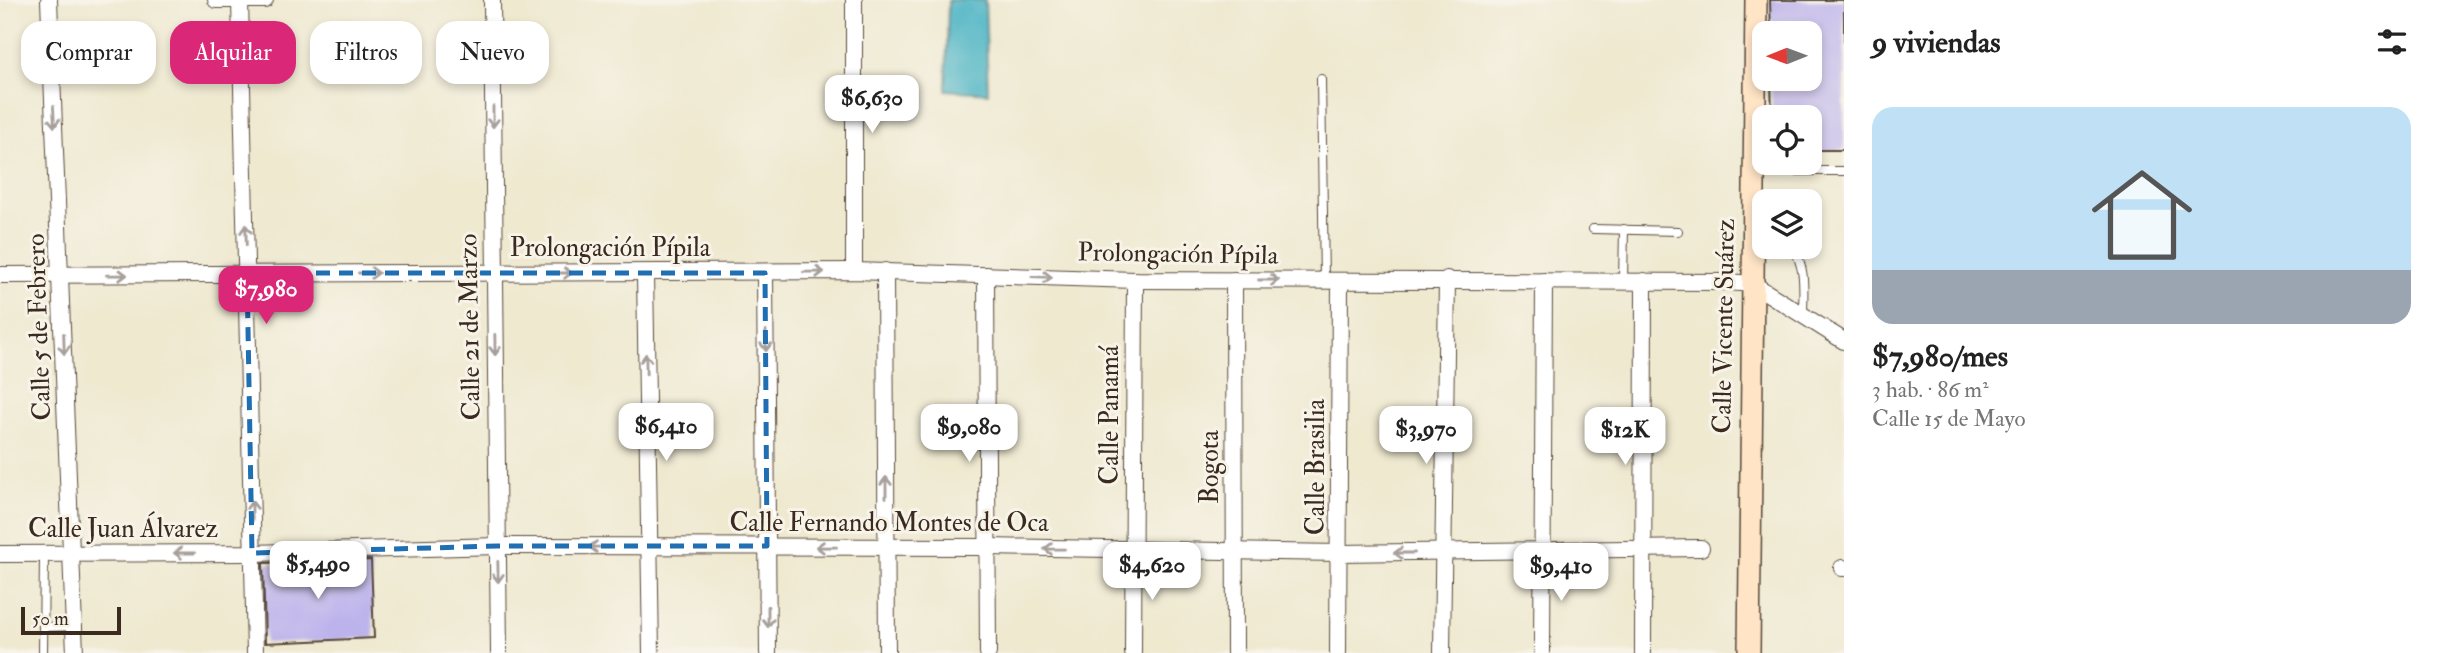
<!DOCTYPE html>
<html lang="es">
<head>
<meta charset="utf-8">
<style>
  :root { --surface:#fff; --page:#f2f2f2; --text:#222; --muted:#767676; --line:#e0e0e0; --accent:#db2777 }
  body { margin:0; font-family:"IM FELL Double Pica",serif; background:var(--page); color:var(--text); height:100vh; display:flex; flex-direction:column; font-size:26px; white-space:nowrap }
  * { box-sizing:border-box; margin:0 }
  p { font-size:23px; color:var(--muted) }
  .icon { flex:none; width:38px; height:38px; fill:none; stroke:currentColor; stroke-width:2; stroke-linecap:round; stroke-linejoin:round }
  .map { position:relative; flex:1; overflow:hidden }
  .panel { display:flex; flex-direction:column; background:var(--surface); width:595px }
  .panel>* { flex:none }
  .guide { position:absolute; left:21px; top:21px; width:665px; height:63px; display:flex; gap:14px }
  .needle { width:46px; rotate:269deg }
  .fabs { position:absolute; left:1752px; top:21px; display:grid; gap:14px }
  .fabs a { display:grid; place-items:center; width:70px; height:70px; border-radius:14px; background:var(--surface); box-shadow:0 4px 10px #0003; font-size:35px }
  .scale { position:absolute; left:21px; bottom:18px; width:100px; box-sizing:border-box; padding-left:7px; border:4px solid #3b2a1e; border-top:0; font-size:19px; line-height:24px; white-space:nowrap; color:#3b2a1e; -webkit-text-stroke:5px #f7f3e8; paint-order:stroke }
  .price { position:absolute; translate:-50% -60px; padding:0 16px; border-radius:14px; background:#fff; color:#222; font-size:23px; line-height:46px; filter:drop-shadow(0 2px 4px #0008) }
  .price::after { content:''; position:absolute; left:50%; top:42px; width:21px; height:16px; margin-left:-10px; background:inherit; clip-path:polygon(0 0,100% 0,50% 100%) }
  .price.on { background:var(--accent); color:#fff }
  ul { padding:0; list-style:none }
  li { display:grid; align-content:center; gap:14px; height:371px; padding:0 28px }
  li+li { border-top:2px solid var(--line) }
  li span { display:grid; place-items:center; height:217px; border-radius:21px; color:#555 }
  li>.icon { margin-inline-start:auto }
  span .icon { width:126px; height:126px; fill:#fffc; stroke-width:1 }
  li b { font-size:30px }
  h2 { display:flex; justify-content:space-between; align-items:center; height:84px; padding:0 28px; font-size:30px }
  .tag { padding:0 24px; border-radius:21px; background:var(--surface); box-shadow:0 4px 10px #0003; font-size:24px; line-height:63px }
  .tag.on { background:var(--accent); color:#fff }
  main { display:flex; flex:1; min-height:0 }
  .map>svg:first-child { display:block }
  .water { fill:#47b2c4; stroke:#416e71; stroke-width:2 }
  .building { fill:#bcb2ec }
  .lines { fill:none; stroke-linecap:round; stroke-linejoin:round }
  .service-casing { stroke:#564739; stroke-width:10 }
  .minor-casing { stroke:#564739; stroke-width:18 }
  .secondary-casing { stroke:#564739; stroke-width:24 }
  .service { stroke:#fff; stroke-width:8 }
  .minor { stroke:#fff; stroke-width:16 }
  .secondary { stroke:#ffe4c6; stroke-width:21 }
  .oneway { stroke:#a79f9a }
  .marked { fill:none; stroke:#1f6fb2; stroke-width:5; stroke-dasharray:14 9; stroke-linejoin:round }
  .labels { text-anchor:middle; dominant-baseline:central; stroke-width:6; stroke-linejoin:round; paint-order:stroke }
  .street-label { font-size:26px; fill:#3b2a1e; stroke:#f7f3e8 }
</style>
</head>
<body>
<main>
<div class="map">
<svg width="1844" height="653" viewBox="0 0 1844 653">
  <rect width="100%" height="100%" fill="#f7f3e8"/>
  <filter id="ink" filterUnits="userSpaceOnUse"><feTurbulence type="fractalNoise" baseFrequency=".0143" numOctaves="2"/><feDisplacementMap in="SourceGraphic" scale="14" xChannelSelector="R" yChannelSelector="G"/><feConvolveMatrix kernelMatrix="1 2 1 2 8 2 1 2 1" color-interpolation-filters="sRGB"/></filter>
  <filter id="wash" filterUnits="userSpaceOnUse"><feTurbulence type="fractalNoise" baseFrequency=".00686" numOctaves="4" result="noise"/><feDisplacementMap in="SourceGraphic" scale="28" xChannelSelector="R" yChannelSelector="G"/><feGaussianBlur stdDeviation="1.57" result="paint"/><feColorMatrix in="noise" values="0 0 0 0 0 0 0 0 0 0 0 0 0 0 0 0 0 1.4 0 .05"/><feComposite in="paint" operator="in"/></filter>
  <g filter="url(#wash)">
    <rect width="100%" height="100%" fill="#efe9d0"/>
    <polygon class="water" points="948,0 985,0 988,93 946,90"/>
    <g id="blocks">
      <g class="building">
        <polygon points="1770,0 1844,0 1844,150 1810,150 1810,117 1772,117 1771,79 1810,79 1810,33 1771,33"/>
        <polygon points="371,560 374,638 265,643 263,563"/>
      </g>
    </g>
  </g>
  <g filter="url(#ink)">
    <use href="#blocks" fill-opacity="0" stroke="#564739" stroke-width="2"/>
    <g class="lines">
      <defs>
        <g id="service">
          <polyline points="1321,79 1324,281"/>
          <polyline points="1757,171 1844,171"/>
          <polyline points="1593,229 1678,231"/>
          <path d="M1792,247C1807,267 1803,292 1803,316"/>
          <polyline points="1623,281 1624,229"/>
          <polyline points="43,627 74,626"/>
          <polyline points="43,653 44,554"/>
        </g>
        <g id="minor">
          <polyline points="49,0 75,653"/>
          <polyline points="216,0 265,0"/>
          <polyline points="240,0 255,653"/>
          <polyline points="492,0 499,653"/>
          <polyline points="854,271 854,0"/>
          <polyline points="885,271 887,653"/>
          <polyline points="645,273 651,653"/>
          <polyline points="765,273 768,653"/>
          <polyline points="0,275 854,271 1135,280 1727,282 1753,284 1844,341"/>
          <polyline points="986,275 988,653"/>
          <polyline points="1234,280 1235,653"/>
          <polyline points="0,554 252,553 497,546 987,547 1340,553 1701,548"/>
          <polyline points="1842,568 1844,568"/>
          <polyline points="1133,653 1135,280"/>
          <polyline points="1338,653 1340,281"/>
          <polyline points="1442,653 1447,279"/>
          <polyline points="1542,653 1544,281"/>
          <polyline points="1643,653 1644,281"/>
        </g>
        <polyline id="secondary" points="1749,653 1756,0"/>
      </defs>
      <use href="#service" class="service-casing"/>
      <use href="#minor" class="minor-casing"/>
      <use href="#secondary" class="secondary-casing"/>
      <use href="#service" class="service"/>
      <use href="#minor" class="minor"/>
      <use href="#secondary" class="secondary"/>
    </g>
    <defs><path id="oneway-shaft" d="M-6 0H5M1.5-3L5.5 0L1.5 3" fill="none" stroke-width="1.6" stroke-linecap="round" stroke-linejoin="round" transform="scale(1.75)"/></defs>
    <g class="oneway">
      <use href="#oneway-shaft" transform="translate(54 117) rotate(87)"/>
      <use href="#oneway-shaft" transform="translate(493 117) rotate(90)"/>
      <use href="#oneway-shaft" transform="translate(246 235) rotate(-92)"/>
      <use href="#oneway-shaft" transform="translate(814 272) rotate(-1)"/>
      <use href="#oneway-shaft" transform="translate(369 273)"/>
      <use href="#oneway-shaft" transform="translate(562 273)"/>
      <use href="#oneway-shaft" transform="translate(117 275) rotate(-1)"/>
      <use href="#oneway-shaft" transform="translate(1042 277) rotate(2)"/>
      <use href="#oneway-shaft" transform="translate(1269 280)"/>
      <use href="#oneway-shaft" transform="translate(766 341) rotate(90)"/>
      <use href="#oneway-shaft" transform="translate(64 344) rotate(88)"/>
      <use href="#oneway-shaft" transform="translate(495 345) rotate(89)"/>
      <use href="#oneway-shaft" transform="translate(646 364) rotate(-91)"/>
      <use href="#oneway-shaft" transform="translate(886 487) rotate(-90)"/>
      <use href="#oneway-shaft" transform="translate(252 511) rotate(-91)"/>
      <use href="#oneway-shaft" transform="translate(599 547) rotate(-179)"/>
      <use href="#oneway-shaft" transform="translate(826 547) rotate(-179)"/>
      <use href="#oneway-shaft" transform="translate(1054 549) rotate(-179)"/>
      <use href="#oneway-shaft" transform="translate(184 553) rotate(180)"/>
      <use href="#oneway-shaft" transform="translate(1404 553) rotate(180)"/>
      <use href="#oneway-shaft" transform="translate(498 572) rotate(89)"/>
      <use href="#oneway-shaft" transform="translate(768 617) rotate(90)"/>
    </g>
  </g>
  <path class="marked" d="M247,273H765L767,546H497L252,553Z"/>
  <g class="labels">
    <g class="street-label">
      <text x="610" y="248">Prolongación Pípila</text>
      <text transform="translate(1178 254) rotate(1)">Prolongación Pípila</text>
      <text transform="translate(1724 326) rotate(-89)">Calle Vicente Suárez</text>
      <text transform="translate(39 327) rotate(-92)">Calle 5 de Febrero</text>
      <text transform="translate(470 327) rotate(-91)">Calle 21 de Marzo</text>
      <text transform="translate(1110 415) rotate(-90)">Calle Panamá</text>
      <text transform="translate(1210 467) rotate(-90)">Bogota</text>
      <text transform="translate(1316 467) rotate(-90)">Calle Brasilia</text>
      <text x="889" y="523">Calle Fernando Montes de Oca</text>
      <text x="123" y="529">Calle Juan Álvarez</text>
    </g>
  </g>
</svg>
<div class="fabs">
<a><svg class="needle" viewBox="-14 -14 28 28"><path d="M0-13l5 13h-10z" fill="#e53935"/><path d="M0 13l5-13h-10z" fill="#767676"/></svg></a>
<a><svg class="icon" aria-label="locate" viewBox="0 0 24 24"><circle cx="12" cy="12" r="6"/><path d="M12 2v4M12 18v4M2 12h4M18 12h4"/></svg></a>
<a><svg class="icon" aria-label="layers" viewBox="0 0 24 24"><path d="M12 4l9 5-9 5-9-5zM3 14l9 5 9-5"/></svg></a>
</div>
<div class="scale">50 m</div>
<b class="price" style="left:872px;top:135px">$6,630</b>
<b class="price on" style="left:266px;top:326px">$7,980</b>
<b class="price" style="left:666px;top:463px">$6,410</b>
<b class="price" style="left:969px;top:464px">$9,080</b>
<b class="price" style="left:1426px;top:466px">$3,970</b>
<b class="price" style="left:1625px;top:467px">$12K</b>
<b class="price" style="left:318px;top:601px">$5,490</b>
<b class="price" style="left:1152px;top:602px">$4,620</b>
<b class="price" style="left:1561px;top:603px">$9,410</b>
<div class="guide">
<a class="tag">Comprar</a>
<a class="tag on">Alquilar</a>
<a class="tag">Filtros</a>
<a class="tag">Nuevo</a>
</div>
</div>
<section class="panel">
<h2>9 viviendas<svg class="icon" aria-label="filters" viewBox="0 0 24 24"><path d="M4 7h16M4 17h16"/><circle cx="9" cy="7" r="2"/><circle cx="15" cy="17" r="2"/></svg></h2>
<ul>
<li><span style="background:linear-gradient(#bfe0f5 75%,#9aa5b1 0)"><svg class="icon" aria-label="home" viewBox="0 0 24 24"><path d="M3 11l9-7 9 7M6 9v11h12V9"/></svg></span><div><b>$7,980/mes</b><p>3 hab. · 86 m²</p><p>Calle 15 de Mayo</p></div></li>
</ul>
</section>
</main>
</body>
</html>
